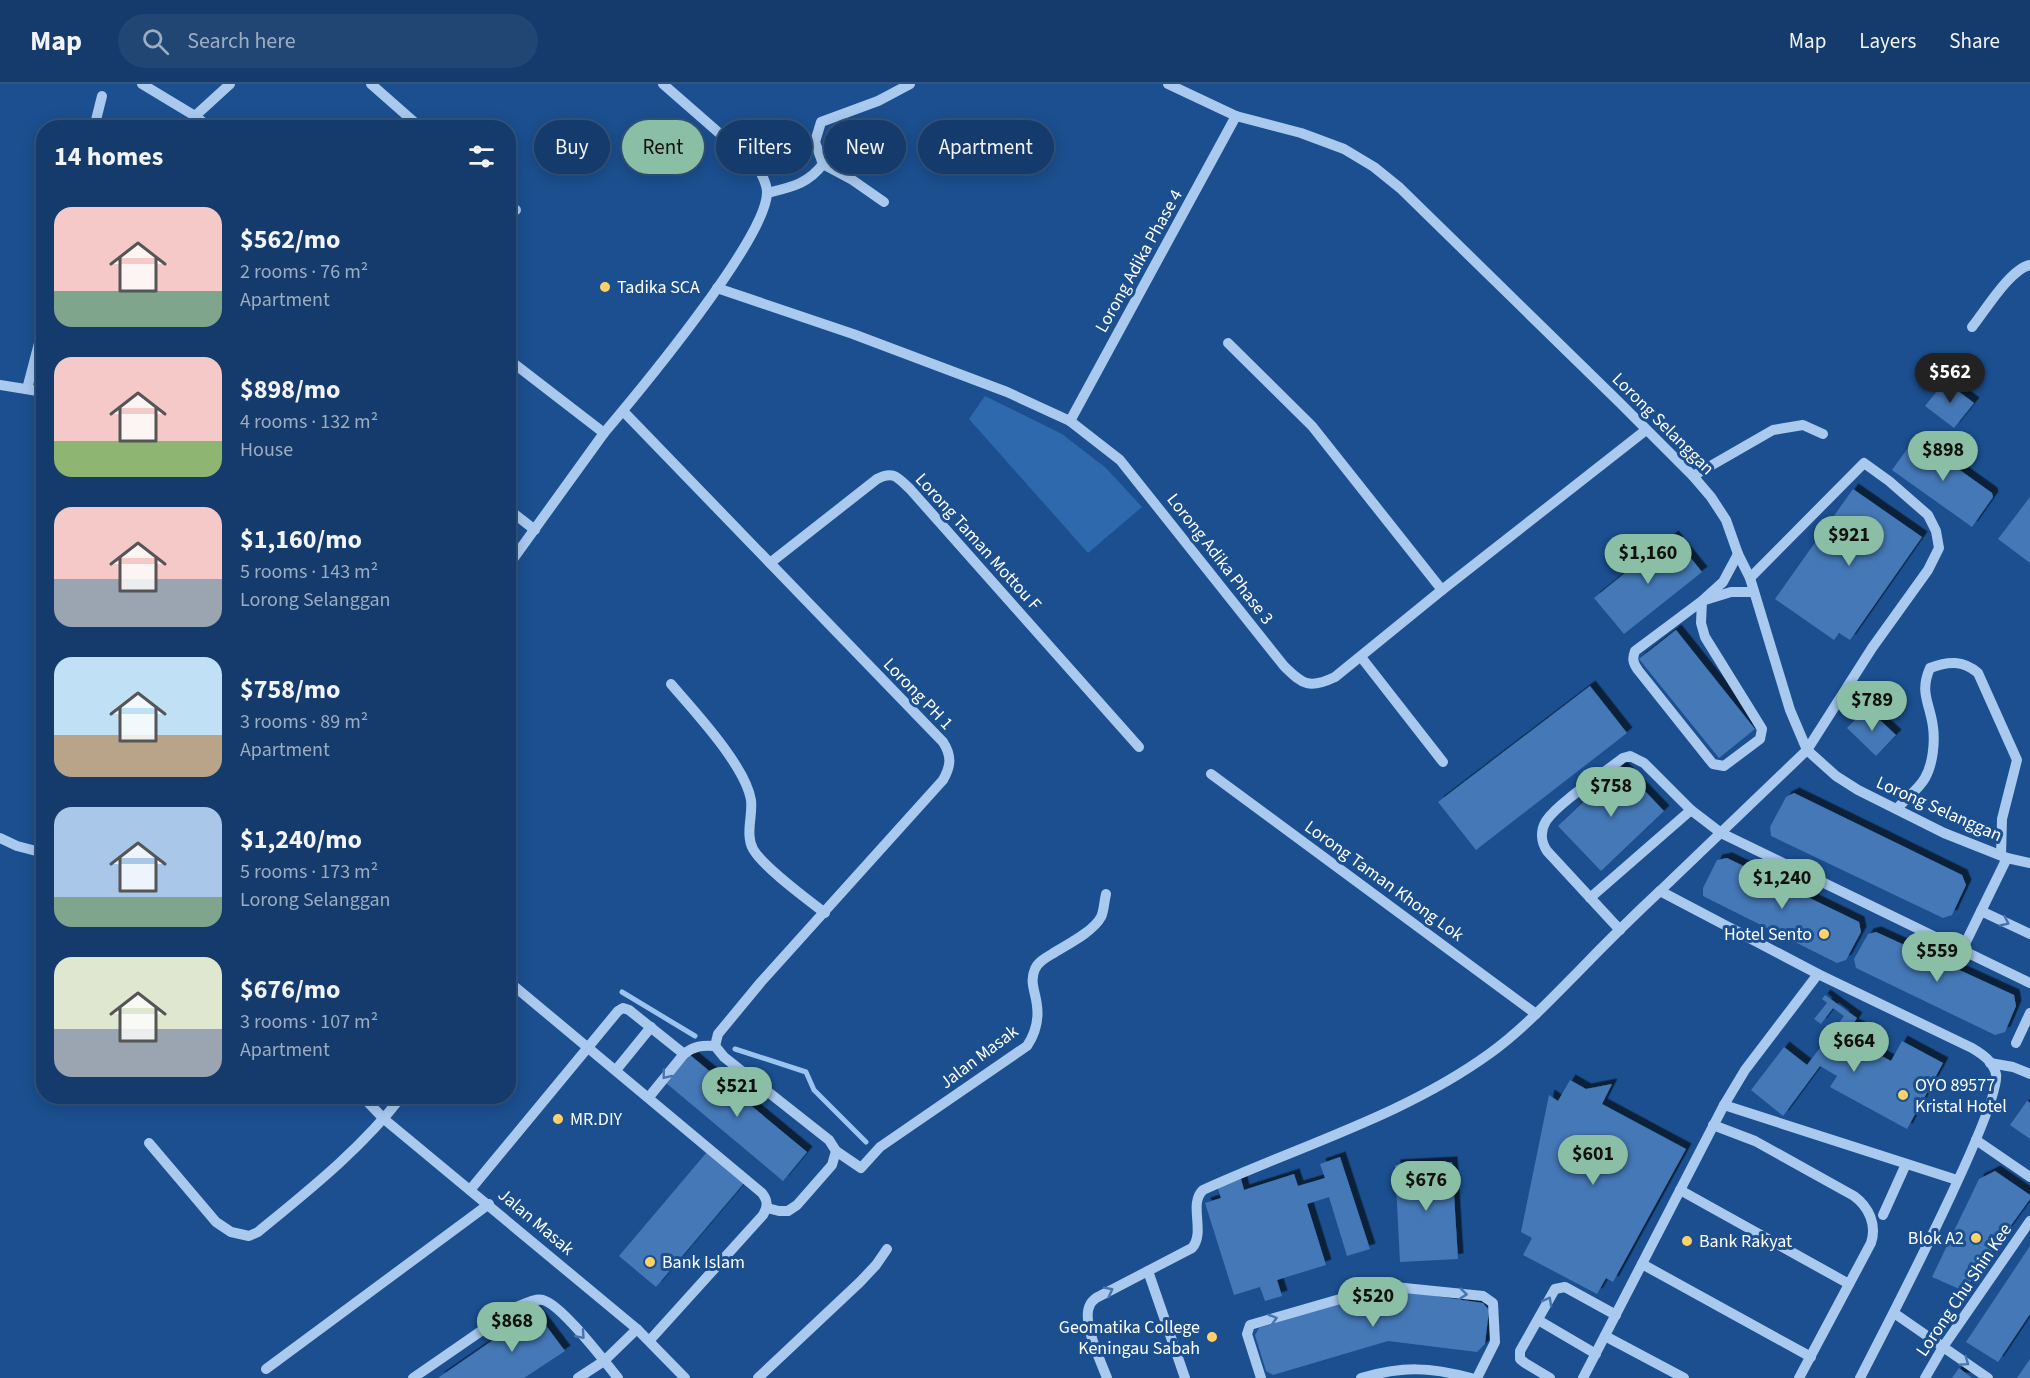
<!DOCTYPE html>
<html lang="en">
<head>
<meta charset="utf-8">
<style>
  :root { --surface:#143b6b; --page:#214673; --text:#f1f3f6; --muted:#9dadc1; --line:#33557e; --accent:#8abfa5 }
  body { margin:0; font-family:"Source Sans 3",sans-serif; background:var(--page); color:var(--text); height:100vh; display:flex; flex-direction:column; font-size:22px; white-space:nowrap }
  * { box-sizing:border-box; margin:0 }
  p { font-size:20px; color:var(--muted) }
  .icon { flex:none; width:33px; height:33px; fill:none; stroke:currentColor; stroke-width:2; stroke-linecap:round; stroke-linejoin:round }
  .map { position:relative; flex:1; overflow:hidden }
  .sheet { position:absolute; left:36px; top:36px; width:480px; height:984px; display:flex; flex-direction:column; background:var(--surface); border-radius:24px; box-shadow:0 3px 15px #0003,0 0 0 2px var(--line) }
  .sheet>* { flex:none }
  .banner { position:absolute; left:534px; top:36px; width:570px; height:54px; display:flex; gap:12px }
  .price { position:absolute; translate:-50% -51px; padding:0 14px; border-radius:21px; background:var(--accent); color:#111; font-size:20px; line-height:39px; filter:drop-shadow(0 2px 3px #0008) }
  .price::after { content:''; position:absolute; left:50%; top:36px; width:18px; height:14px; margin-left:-9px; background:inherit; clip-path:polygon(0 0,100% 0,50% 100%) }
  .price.active { background:#222; color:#fff }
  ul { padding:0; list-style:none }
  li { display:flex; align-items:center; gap:18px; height:150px; padding:0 18px }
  li span { display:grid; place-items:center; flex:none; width:168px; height:120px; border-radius:18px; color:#555 }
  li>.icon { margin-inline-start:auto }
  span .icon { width:72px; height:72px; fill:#fffc; stroke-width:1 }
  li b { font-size:26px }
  h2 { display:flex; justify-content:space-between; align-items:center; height:72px; padding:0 18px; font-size:26px }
  .chip { padding:0 21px; border-radius:27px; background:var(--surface); box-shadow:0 3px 15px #0003,0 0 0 2px var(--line); font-size:21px; line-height:54px }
  .chip.active { background:var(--accent); color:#111 }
  header { display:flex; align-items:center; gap:36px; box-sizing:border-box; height:84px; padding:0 30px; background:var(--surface); border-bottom:2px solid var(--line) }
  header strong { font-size:28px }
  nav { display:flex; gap:33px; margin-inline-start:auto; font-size:21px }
  .search { width:420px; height:54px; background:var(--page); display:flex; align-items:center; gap:15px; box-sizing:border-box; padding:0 21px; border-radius:33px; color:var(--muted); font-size:22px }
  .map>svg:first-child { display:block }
  .green { fill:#2e69ad }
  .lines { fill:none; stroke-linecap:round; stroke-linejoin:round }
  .stream { stroke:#9cc4f0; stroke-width:5 }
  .building { fill:#4478b7; filter:url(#shadow) }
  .minor { stroke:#a9c9ee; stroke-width:10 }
  .oneway { stroke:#4674ac }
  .poi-dot { fill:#ffd166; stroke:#1b4f8f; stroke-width:2 }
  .labels { text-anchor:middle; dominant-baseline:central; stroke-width:6; stroke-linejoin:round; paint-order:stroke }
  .street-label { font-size:18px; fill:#fff; stroke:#1b4f8f }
  .poi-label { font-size:18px; fill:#fff; stroke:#1b4f8f; text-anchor:start }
</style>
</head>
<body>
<header>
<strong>Map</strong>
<div class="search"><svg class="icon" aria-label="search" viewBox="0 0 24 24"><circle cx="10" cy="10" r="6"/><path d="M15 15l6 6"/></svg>Search here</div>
<nav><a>Map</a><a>Layers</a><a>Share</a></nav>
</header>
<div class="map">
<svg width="2030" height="1294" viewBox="0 0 2030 1294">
  <defs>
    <filter id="shadow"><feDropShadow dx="5.5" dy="-5.5" stdDeviation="0" flood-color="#0009"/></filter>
  </defs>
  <rect width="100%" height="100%" fill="#1b4f8f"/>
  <polygon class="green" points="985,312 1062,350 1106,384 1142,423 1088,469 969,335"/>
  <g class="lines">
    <g class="stream">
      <polyline points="622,908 695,952"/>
      <polyline points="735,965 806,988 814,1006 866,1058"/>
    </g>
  </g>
  <g class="building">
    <polygon points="1945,297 1974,319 1954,344 1925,322"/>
    <polygon points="1915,354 1992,409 1993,413 1972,443 1892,386"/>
    <polygon points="1853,405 1922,453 1850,556 1839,549 1834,556 1775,515"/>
    <polygon points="2030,413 2030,479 1998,455"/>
    <polygon points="1673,452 1702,488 1624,550 1594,514 1630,485 1627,482 1638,473 1642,477"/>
    <polygon points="1676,546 1755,645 1719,674 1639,575"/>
    <polygon points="1590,602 1627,649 1476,766 1438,718"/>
    <polygon points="1867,624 1896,651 1876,672 1847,644"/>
    <polygon points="1621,682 1664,727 1601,787 1558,742"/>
    <polygon points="1794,709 1962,791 1966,801 1952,831 1943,834 1771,752 1770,743 1786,713"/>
    <polygon points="1727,774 1859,838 1861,848 1846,876 1837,879 1703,812 1703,804 1717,776"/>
    <polygon points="1876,848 2014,911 2016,922 2005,948 1995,951 1856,884 1854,875 1868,850"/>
    <polygon points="1825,911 1857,934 1853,940 1861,944 1854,957 1891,977 1902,957 1943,979 1907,1045 1830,1003 1837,992 1820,982 1783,1032 1751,1006 1784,963 1807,981 1844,932 1833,924 1821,940 1814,935 1827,919 1822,915"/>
    <polygon points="690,971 807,1068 783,1097 666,999"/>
    <polygon points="1570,996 1586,1005 1612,1000 1602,1020 1686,1065 1613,1198 1606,1194 1597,1210 1523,1171 1532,1154 1521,1148 1549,1011 1558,1017"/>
    <polygon points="2027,1017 2030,1019 2030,1055 2010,1041"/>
    <polygon points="707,1068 744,1099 656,1203 619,1172"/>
    <polygon points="1340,1073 1370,1165 1347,1172 1329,1113 1307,1120 1326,1181 1277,1196 1282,1212 1265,1217 1260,1203 1234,1211 1205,1119 1221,1114 1217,1102 1241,1095 1244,1106 1294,1090 1298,1102 1325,1094 1320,1080"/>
    <polygon points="1452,1078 1458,1175 1400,1178 1395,1081"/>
    <polygon points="1995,1087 2030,1111 2030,1115 1964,1207 1932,1193 1979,1095"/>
    <polygon points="2030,1162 2030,1230 1998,1278 1966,1258"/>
    <polygon points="1386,1205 1483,1219 1489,1226 1485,1260 1477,1268 1388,1257 1273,1291 1266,1287 1255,1251 1259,1244"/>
    <polygon points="535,1227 565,1267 524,1294 438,1294"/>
    <polygon points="2030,1275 2030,1294 2017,1294"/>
    <polygon points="1959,1284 1972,1294 1952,1294"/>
  </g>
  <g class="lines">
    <g class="minor">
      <polyline points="142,0 195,32 210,44"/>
      <polyline points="371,0 421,44"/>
      <polyline points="1168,0 1236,32 1301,49 1344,65 1374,83 1400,104 1619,318 1693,392 1711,413 1726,436 1738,470 1750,494 1790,626 1807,666 1836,692 1858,706 1944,749 2007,774 2030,779"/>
      <polyline points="195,32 230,0"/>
      <polyline points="94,44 102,12"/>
      <path d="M767,109C791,103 808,100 823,80"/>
      <polyline points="884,118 851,95 823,80 815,58 821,38 878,17 910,0"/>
      <polyline points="508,119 516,126"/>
      <path d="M717,204L853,250L1007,308L1070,337L1120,376L1284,582C1303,601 1310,605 1335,593L1442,506L1646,346"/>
      <path d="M1972,243C1985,227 2010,185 2030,181"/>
      <polyline points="1228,259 1312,342 1442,506"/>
      <polyline points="508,275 604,349 508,482"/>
      <polyline points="0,301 44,308"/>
      <polyline points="27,305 44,240"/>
      <path d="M623,327L943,658C952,672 951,682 943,696L761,898L718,950L715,962"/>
      <polyline points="1070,337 1236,32"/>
      <path d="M604,349C637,310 768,153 767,108C767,99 761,90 758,83L663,0"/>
      <polyline points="1693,392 1773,346 1803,341 1823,350"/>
      <polyline points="508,425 535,446"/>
      <path d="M770,479L877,395C894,386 898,394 910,405L1139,663"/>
      <path d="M1750,494L1864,379L1889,397L1928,431L1936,447L1939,464L1928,486L1872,564L1807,666L1660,807L1818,890L1972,964C1982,970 1993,977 1996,990C2003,1020 1881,1253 1860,1294"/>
      <polyline points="1705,516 1731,508 1754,508"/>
      <path d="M1702,517L1701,539L1705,553L1762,645L1760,655L1724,682L1713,680L1638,586C1633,579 1632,575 1635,567L1702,517L1723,498L1738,470"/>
      <polyline points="1361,573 1443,678"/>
      <path d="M671,600C694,627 745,681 751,716C753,732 745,750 753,765C763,783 807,815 825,829"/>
      <polyline points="1211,690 1536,930"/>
      <path d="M1897,725C1905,715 1919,705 1925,694C1933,680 1935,658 1933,643C1930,619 1919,609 1930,584C1948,577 1963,576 1978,589L2017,676L2002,735L2001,771"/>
      <polyline points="0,754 17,762 44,769"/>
      <polyline points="1590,814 1691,726"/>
      <polyline points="1981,827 2030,850"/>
      <path d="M1620,846L1547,767C1541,758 1540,747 1546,737C1558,719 1604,689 1623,674L1630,672L1644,679L1691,726L1721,749L2030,899"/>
      <polyline points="1962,866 2007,774"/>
      <path d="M508,897L762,1109C768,1117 768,1122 763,1131L650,1256"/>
      <polyline points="2016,959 2030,929"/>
      <polyline points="715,962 724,973 829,1056 836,1067 832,1081 797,1121 788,1127 779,1127 767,1124"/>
      <polyline points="1990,979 2013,983 2030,990"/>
      <polyline points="616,986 651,943"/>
      <polyline points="362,1012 384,1035 637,1245 685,1294"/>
      <path d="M649,1013L684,970C694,962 702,961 715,962"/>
      <polyline points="1724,1021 1957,1096"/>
      <path d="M1713,1041L1755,1057L1854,1112C1869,1123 1877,1141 1871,1159L1799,1294"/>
      <polyline points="1976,1056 2030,1093"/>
      <path d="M149,1059L216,1138L231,1148L249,1152L258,1148C309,1106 361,1065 402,1012"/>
      <path d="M836,1067L861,1084L880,1063L1027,962C1035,950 1039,937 1037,922C1036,909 1029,898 1035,885C1038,878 1045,874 1052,870C1066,861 1093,848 1101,833C1104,827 1104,818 1106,810"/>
      <polyline points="470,1106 618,927 623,924 629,926 684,970"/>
      <polyline points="1680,1106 1849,1200"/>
      <polyline points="1883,1131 1906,1080"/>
      <polyline points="1642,1180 1811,1273"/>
      <polyline points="1148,1187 1185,1294"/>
      <polyline points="1894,1229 1988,1294"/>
      <polyline points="1538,1236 1596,1270"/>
      <polyline points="1605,1252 1684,1294"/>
      <polyline points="266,1285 489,1120"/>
      <path d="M413,1294L516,1223C525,1220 534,1214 543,1216C562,1221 604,1277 618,1294"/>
      <polyline points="578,1294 604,1277 637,1245"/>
      <polyline points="758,1294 860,1198 876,1181 887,1165"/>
      <path d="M1107,1294C1101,1278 1081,1236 1090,1221C1090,1219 1095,1215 1096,1214L1192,1164C1206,1148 1188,1120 1203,1106C1299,1062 1403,1032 1489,970C1521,947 1548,918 1576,890C1603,862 1631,834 1660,807"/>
      <polyline points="1261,1294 1247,1250 1250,1241 1385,1202 1483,1212 1493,1219 1495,1258 1477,1294"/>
      <path d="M1361,1294C1403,1282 1430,1283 1471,1294"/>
      <polyline points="1550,1294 1525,1279 1520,1275 1520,1267 1555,1205 1565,1203 1616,1231"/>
      <polyline points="1583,1294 1724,1021 1745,986 1818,890"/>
      <polyline points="1925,1294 1943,1263 2030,1137"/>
    </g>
  </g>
  <defs><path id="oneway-chevron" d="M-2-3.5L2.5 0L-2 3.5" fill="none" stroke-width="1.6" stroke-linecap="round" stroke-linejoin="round" transform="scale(1.5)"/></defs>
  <g class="oneway">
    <use href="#oneway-chevron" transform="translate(2005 838) rotate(25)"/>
    <use href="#oneway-chevron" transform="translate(666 991) rotate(129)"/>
    <use href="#oneway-chevron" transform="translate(1109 1207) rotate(-27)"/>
    <use href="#oneway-chevron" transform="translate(1463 1210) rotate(6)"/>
    <use href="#oneway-chevron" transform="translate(1548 1217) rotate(-61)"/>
    <use href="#oneway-chevron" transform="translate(1273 1235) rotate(-16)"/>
    <use href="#oneway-chevron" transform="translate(581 1251) rotate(49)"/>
    <use href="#oneway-chevron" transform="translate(1965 1278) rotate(35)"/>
  </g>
  <g class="poi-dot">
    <circle cx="605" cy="203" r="6"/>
    <circle cx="1824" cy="850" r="6"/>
    <circle cx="1903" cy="1011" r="6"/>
    <circle cx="558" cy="1035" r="6"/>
    <circle cx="1976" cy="1154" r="6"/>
    <circle cx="1687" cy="1157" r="6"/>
    <circle cx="650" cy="1178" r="6"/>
    <circle cx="1212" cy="1253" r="6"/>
  </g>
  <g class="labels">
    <g class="street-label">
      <text transform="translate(1139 177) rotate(-61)">Lorong Adika Phase 4</text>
      <text transform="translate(1663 340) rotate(45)">Lorong Selanggan</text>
      <text transform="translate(978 458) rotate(48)">Lorong Taman Mottou F</text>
      <text transform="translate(1220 475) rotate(52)">Lorong Adika Phase 3</text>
      <text transform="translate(918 610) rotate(46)">Lorong PH 1</text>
      <text transform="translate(1939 725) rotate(24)">Lorong Selanggan</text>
      <text transform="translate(1384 797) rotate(36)">Lorong Taman Khong Lok</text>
      <text transform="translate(979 973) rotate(-37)">Jalan Masak</text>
      <text transform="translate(536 1138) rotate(40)">Jalan Masak</text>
      <text transform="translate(1964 1206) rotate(-56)">Lorong Chu Shin Kee</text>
    </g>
    <g class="poi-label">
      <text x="617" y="203">Tadika SCA</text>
      <text x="1812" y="850" text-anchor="end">Hotel Sento</text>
      <text x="1915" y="1001">OYO 89577<tspan x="1915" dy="21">Kristal Hotel</tspan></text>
      <text x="570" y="1035">MR.DIY</text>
      <text x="1964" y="1154" text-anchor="end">Blok A2</text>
      <text x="1699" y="1157">Bank Rakyat</text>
      <text x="662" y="1178">Bank Islam</text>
      <text x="1200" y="1243" text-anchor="end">Geomatika College<tspan x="1200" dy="21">Keningau Sabah</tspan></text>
    </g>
  </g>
</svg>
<b class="price active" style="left:1950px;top:320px">$562</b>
<b class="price" style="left:1943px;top:398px">$898</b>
<b class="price" style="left:1849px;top:483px">$921</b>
<b class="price" style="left:1648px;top:501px">$1,160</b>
<b class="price" style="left:1872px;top:648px">$789</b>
<b class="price" style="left:1611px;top:734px">$758</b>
<b class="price" style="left:1782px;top:826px">$1,240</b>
<b class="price" style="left:1937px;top:899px">$559</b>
<b class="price" style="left:1854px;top:989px">$664</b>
<b class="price" style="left:737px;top:1034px">$521</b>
<b class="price" style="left:1593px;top:1102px">$601</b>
<b class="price" style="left:1426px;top:1128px">$676</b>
<b class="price" style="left:1373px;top:1244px">$520</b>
<b class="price" style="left:512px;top:1269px">$868</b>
<div class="banner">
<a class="chip">Buy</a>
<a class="chip active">Rent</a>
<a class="chip">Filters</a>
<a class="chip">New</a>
<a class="chip">Apartment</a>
</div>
<section class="sheet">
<h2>14 homes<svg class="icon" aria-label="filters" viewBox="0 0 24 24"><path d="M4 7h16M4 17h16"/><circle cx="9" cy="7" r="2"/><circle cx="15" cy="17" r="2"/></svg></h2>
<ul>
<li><span style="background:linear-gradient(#f6c9c9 70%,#7fa58c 0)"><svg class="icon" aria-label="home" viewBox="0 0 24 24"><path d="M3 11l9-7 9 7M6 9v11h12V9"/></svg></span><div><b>$562/mo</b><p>2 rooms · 76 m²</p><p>Apartment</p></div></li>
<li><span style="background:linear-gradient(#f6c9c9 70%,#8fb573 0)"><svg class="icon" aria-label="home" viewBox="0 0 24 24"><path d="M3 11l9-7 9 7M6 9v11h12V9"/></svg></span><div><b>$898/mo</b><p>4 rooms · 132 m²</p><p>House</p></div></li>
<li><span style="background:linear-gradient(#f6c9c9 60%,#9aa5b1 0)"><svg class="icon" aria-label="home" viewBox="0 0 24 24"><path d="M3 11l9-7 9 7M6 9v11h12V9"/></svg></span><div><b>$1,160/mo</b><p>5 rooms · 143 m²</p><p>Lorong Selanggan</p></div></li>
<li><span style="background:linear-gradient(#bfe0f5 65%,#b9a48a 0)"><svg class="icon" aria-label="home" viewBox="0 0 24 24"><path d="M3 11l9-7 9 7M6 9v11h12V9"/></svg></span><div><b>$758/mo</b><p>3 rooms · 89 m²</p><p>Apartment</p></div></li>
<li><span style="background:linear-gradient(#a9c7e8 75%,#7fa58c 0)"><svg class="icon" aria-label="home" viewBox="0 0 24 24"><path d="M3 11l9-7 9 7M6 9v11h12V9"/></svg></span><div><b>$1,240/mo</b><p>5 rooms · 173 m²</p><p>Lorong Selanggan</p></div></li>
<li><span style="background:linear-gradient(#dfe7d0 60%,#9aa5b1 0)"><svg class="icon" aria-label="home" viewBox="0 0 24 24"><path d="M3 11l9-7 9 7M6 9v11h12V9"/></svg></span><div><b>$676/mo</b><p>3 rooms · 107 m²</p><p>Apartment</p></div></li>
</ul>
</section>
</div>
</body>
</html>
